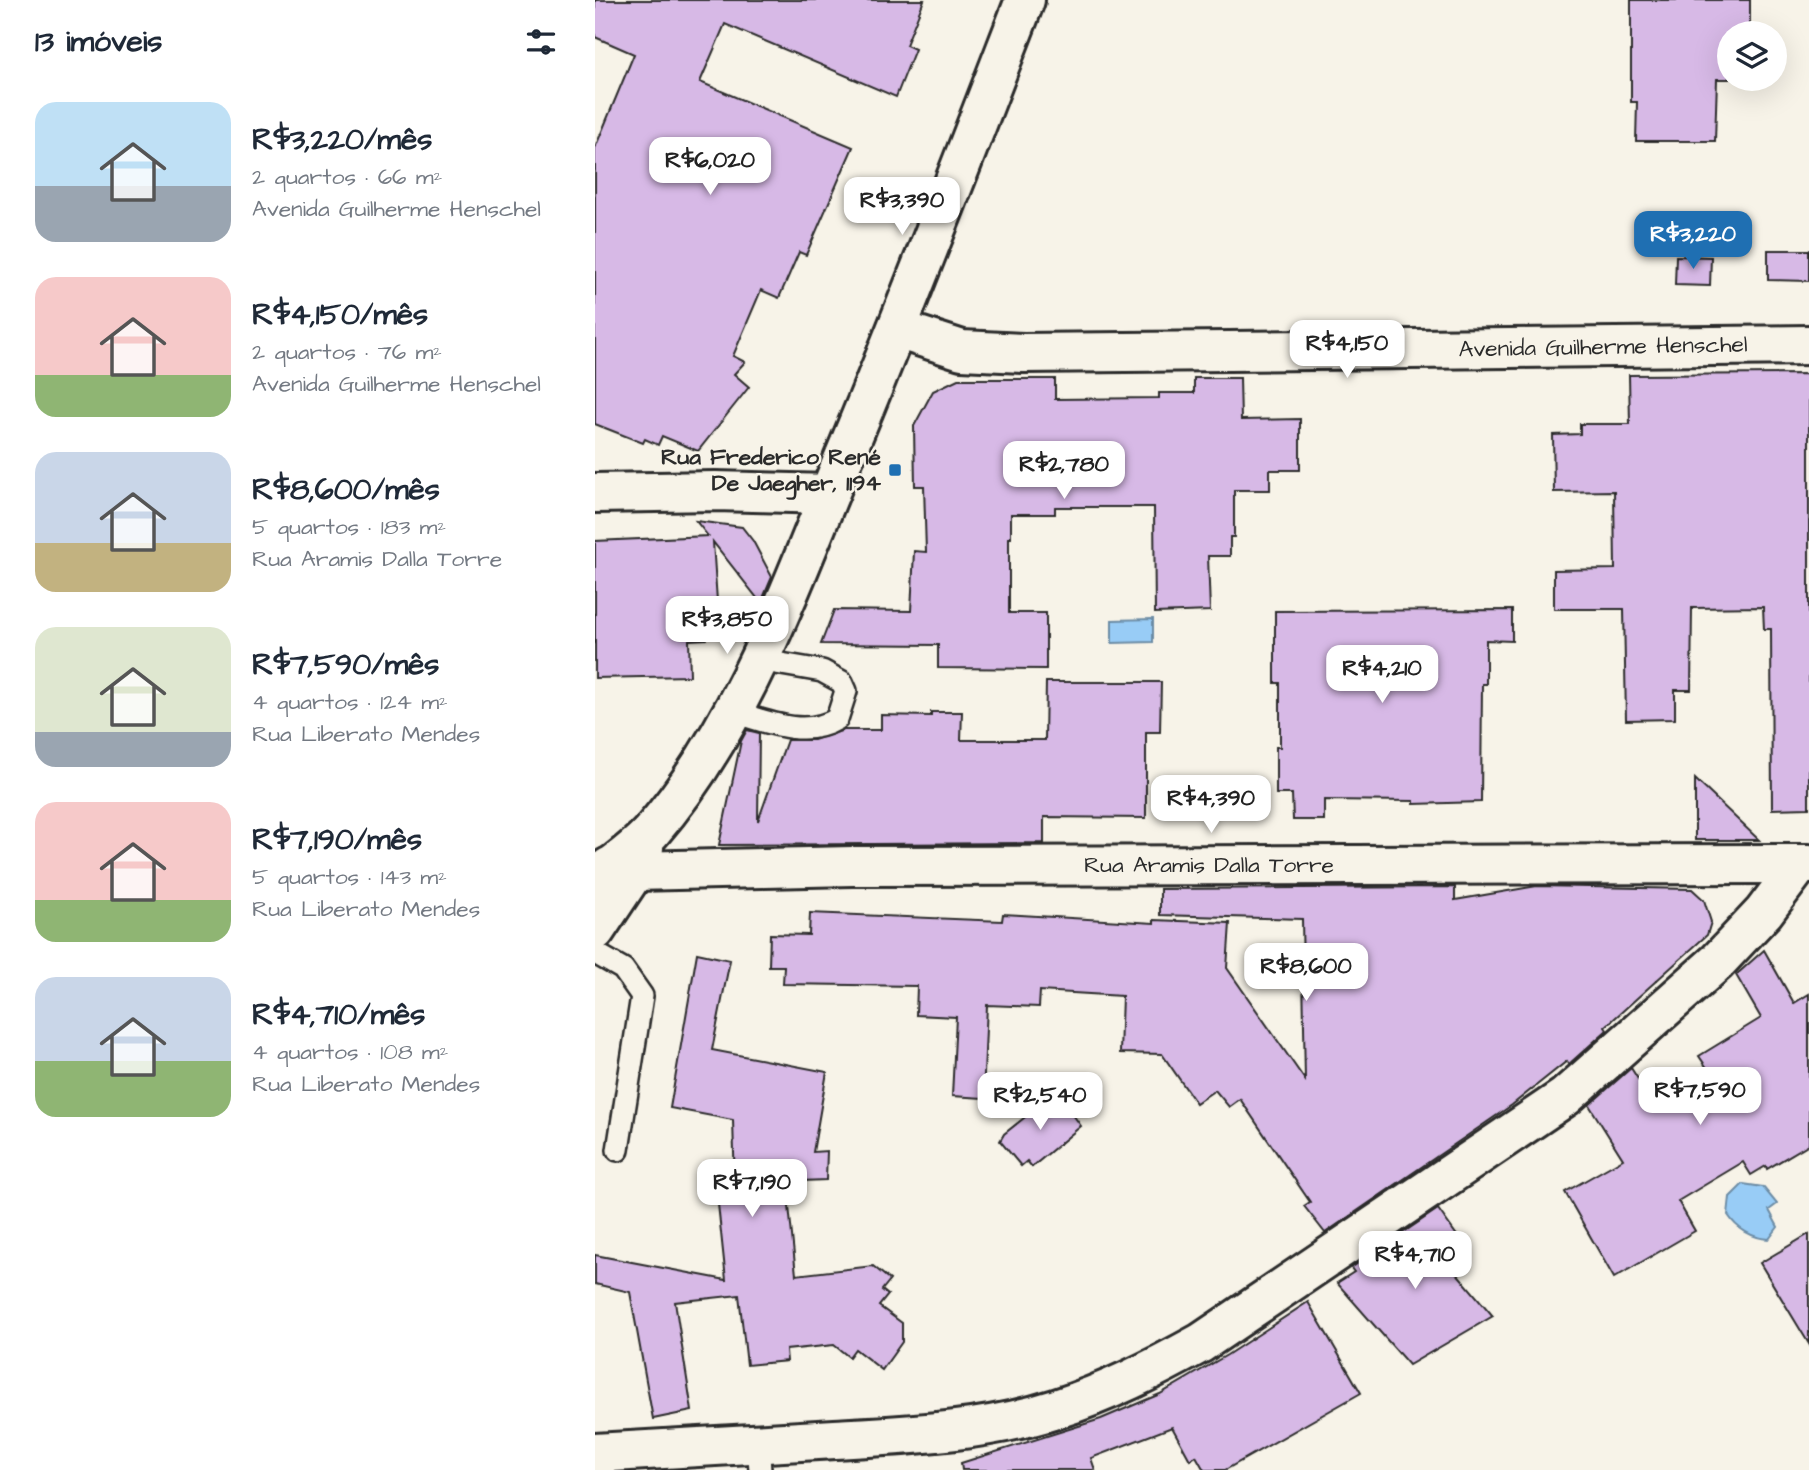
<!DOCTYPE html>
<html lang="pt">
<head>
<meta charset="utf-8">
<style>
  :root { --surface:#fff; --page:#f6f6f7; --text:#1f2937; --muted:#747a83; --accent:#1f6fb2 }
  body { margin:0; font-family:"Architects Daughter",sans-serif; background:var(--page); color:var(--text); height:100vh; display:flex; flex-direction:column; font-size:26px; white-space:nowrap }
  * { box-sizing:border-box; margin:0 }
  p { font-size:23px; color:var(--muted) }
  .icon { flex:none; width:38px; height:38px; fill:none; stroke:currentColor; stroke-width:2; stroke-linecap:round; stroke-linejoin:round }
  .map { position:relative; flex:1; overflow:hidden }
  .sheet { display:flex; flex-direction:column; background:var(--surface); width:595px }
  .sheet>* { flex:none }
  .buttons { position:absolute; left:1122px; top:21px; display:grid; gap:14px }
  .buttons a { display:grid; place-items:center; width:70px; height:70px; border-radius:50%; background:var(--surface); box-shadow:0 7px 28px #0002; font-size:35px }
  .price { position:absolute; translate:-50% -60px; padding:0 16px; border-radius:14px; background:#fff; color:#222; font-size:23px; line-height:46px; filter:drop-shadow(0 2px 4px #0008) }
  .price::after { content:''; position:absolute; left:50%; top:42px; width:21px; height:16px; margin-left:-10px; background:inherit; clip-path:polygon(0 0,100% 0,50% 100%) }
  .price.current { background:var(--accent); color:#fff }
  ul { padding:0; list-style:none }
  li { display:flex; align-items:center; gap:21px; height:175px; padding:0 35px }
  li span { display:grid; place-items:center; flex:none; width:196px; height:140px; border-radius:21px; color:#555 }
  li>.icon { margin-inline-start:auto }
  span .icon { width:84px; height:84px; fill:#fffc; stroke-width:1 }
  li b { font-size:30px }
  h2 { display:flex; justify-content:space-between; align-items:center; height:84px; padding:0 35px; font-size:30px }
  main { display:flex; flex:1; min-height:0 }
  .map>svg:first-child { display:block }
  .water { fill:#98ccf6; stroke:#6c8ca5; stroke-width:2 }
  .building { fill:#d7b9e6; stroke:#2b2b2b; stroke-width:2 }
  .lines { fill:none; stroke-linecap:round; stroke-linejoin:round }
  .lane-casing { stroke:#2b2b2b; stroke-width:26 }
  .street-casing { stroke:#2b2b2b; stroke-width:44 }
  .secondary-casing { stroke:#2b2b2b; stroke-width:44 }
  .lane { stroke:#f7f3e8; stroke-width:21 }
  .street { stroke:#f7f3e8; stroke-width:38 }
  .secondary { stroke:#f7f3e8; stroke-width:38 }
  .poi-dot { fill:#1f6fb2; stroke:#f7f3e8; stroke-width:2.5 }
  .labels { text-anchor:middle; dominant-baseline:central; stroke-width:5; stroke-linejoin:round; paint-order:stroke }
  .street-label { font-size:23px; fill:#2b2b2b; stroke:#f7f3e8 }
  .poi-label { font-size:23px; font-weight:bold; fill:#2b2b2b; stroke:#f7f3e8; text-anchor:end }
</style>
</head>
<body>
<main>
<section class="sheet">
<h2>13 imóveis<svg class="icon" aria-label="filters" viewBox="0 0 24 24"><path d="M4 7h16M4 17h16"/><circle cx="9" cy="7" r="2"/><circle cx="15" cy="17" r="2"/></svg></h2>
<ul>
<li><span style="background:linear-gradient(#bfe0f5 60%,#9aa5b1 0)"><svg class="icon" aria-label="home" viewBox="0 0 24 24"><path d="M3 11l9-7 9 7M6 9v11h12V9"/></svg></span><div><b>R$3,220/mês</b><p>2 quartos · 66 m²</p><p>Avenida Guilherme Henschel</p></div></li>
<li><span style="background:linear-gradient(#f6c9c9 70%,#8fb573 0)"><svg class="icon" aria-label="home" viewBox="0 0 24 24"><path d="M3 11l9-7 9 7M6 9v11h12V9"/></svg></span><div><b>R$4,150/mês</b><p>2 quartos · 76 m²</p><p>Avenida Guilherme Henschel</p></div></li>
<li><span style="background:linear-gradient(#c9d6e8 65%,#c2b280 0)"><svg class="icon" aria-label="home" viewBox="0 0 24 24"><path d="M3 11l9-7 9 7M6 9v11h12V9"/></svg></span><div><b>R$8,600/mês</b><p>5 quartos · 183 m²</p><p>Rua Aramis Dalla Torre</p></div></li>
<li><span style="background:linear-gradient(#dfe7d0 75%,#9aa5b1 0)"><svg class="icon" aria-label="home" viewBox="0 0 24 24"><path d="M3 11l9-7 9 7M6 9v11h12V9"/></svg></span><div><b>R$7,590/mês</b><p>4 quartos · 124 m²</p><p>Rua Liberato Mendes</p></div></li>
<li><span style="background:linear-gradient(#f6c9c9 70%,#8fb573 0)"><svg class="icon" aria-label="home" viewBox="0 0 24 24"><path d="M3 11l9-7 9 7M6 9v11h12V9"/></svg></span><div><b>R$7,190/mês</b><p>5 quartos · 143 m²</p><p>Rua Liberato Mendes</p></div></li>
<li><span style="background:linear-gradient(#c9d6e8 60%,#8fb573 0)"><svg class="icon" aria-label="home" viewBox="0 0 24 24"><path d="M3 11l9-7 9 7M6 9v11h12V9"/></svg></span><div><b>R$4,710/mês</b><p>4 quartos · 108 m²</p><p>Rua Liberato Mendes</p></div></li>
</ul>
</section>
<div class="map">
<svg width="1214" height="1470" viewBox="0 0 1214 1470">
  <rect width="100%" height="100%" fill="#f7f3e8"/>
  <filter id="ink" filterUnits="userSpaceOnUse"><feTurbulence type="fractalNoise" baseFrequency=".0143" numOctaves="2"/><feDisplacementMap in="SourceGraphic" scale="14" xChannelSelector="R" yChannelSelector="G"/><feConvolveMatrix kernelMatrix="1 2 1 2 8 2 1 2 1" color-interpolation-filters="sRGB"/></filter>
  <g filter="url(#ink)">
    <g class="water">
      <polygon points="558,619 558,642 517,643 517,620"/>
      <path d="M1148,1184L1168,1187L1182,1204L1174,1210L1183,1227L1174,1239C1157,1238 1142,1229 1133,1215L1135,1197Z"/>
    </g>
    <g class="building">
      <polygon points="0,0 329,0 311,45 320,49 301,97 130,24 105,82 258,147 211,255 204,252 184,298 166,290 138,356 150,362 139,374 154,387 103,451 67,436 63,445 50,439 48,443 0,424 0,148 39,54 0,37"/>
      <polygon points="1036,0 1155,0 1155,33 1134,33 1134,79 1122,79 1120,141 1041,141 1042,102 1036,102"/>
      <polygon points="1173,250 1214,250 1214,281 1173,280"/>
      <polygon points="1081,256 1116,257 1115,286 1080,285"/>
      <polygon points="1214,374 1214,808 1177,809 1176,629 1169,629 1168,607 1097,608 1096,690 1080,690 1080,719 1031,720 1029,609 959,609 959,570 1020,569 1019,491 959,492 958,435 985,434 985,424 1035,424 1034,375"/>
      <polygon points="599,378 645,378 646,420 705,419 705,470 675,470 675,490 639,490 639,537 635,537 635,556 613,556 615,611 560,613 559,507 460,507 460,514 416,514 416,538 414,538 414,613 451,613 451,669 343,668 343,645 226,644 239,610 316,611 319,551 331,552 329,486 320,486 319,426 338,391 363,379 460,379 460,399 564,398 564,393 599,393"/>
      <polygon points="101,521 147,527 158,541 177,577 166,603 118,542 123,616 111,616 111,639 94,640 95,676 0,678 0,541 113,536"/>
      <polygon points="917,610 917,641 891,640 891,684 887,684 886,802 819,804 819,801 729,800 729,820 698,820 697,794 681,794 681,747 685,747 685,683 680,683 680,611"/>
      <polygon points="451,682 566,682 565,732 551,732 551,818 449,817 449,843 124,845 146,741 152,730 164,733 163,821 192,740 219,740 249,730 286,730 286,715 336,716 336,712 367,712 366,740 450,740"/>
      <polygon points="1100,779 1164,840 1100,840"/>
      <polygon points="942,886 1097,889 1109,900 1116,922 1112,935 1010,1027 1012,1030 974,1064 972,1061 917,1105 730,1233 709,1206 715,1202 645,1099 634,1107 620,1090 601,1103 567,1054 525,1053 527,996 445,991 444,1007 392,1005 388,1098 357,1096 361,1017 321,1015 322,986 188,984 189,966 174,966 175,934 214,935 215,913 407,921 408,914 559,923 559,920 635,923 632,968 710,1080 707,919 565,915 565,889 860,887 860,900"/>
      <polygon points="1169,950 1199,1003 1214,994 1214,1144 1172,1169 1171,1166 1156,1175 1148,1162 1083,1201 1100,1231 1019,1278 970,1192 1028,1159 994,1105 1036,1068 1057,1101 1112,1068 1104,1056 1166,1018 1141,975"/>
      <polygon points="102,953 135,960 117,1050 232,1072 218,1152 232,1151 231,1180 207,1181 208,1194 193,1196 201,1275 278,1266 295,1280 287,1290 293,1295 284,1306 307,1323 307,1342 287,1370 260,1349 254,1357 239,1345 191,1350 192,1361 152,1365 144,1295 80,1302 97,1411 58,1419 35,1292 0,1284 0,1255 131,1280 121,1185 140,1185 138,1120 75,1108"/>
      <polygon points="464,1095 486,1126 437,1167 432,1161 426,1166 405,1141 409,1134 454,1098 456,1101"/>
      <polygon points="843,1209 863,1237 844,1252 898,1316 814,1365 742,1283 759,1272 756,1268"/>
      <polygon points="1214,1234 1214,1344 1165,1263"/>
      <polygon points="713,1302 766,1393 630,1470 609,1470 601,1456 595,1460 577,1427 496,1458 500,1470 367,1470 366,1463 506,1419 565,1394 632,1355"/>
    </g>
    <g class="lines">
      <defs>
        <g id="lane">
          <path d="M136,711C170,721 209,739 242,719L251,691L247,682L227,671L163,660"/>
          <polyline points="0,953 28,969 47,996 23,1150"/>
          <polyline points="163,1443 165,1470"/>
        </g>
        <g id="street">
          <polyline points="302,329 367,350 428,353 1214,345"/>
          <polyline points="0,493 120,491 234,494"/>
          <polyline points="14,867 40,871 257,866 1214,864"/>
          <path d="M0,1453C80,1449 160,1444 240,1439C313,1435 390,1432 461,1409C512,1393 559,1369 606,1343L970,1097L1122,962L1169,912L1205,864"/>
        </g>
        <g id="secondary">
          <path d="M0,880C18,864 40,850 56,832C149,725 200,576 253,448C315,299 372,150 430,0"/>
          <polyline points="0,931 40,871 49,848"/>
        </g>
      </defs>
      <use href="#lane" class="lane-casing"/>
      <use href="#street" class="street-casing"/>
      <use href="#secondary" class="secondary-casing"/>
      <use href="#lane" class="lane"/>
      <use href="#street" class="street"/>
      <use href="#secondary" class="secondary"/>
    </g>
  </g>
  <rect class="poi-dot" x="293" y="463" width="14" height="14" rx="3.5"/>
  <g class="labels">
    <g class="street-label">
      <text transform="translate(1008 347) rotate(-1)">Avenida Guilherme Henschel</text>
      <text x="614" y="865">Rua Aramis Dalla Torre</text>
    </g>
    <g class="poi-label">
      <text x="286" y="457">Rua Frederico René<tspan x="286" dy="26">De Jaegher, 1194</tspan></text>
    </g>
  </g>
</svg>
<div class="buttons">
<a><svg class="icon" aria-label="layers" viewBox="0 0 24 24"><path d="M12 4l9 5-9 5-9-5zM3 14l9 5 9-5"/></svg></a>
</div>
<b class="price" style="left:115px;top:197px">R$6,020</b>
<b class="price" style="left:307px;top:237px">R$3,390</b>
<b class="price current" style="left:1098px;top:271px">R$3,220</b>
<b class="price" style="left:752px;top:380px">R$4,150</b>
<b class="price" style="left:469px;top:501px">R$2,780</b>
<b class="price" style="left:132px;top:656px">R$3,850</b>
<b class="price" style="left:787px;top:705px">R$4,210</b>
<b class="price" style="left:616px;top:835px">R$4,390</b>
<b class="price" style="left:711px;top:1003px">R$8,600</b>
<b class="price" style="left:1105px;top:1127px">R$7,590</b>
<b class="price" style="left:445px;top:1132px">R$2,540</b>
<b class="price" style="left:157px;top:1219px">R$7,190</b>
<b class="price" style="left:820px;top:1291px">R$4,710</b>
</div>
</main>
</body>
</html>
